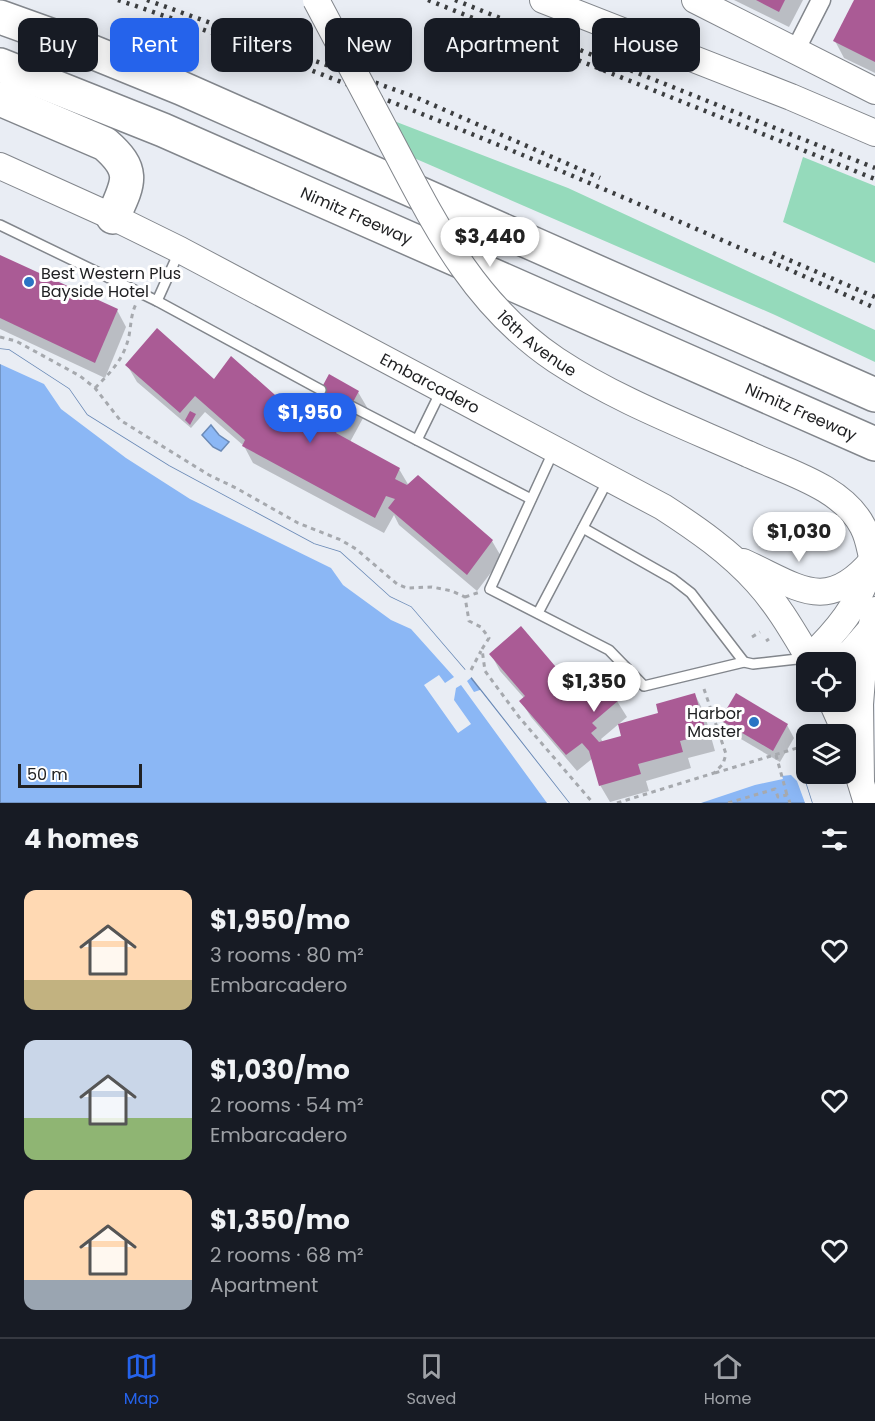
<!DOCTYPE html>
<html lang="en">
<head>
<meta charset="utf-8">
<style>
  :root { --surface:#171b24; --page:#242831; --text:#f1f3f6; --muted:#9ea1a6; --line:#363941; --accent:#2563eb }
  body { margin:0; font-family:Poppins,sans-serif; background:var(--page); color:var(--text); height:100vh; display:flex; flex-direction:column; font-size:22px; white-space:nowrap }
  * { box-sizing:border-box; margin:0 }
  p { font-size:20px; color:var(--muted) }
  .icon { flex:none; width:33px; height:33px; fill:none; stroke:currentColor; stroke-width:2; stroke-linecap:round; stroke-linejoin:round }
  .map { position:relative; height:803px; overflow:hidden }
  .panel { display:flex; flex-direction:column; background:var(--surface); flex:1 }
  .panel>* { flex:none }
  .hud { position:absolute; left:18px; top:18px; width:840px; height:54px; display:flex; gap:12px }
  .fabs { position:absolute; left:796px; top:652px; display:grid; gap:12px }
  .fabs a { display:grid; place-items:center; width:60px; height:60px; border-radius:12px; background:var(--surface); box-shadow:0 3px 15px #0003; font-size:30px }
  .scale { position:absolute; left:18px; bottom:15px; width:124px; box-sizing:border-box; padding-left:6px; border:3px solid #202123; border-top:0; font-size:16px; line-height:21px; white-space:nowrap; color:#202123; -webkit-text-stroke:4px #fff; paint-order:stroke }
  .price { position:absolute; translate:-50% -51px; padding:0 14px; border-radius:21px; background:#fff; color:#222; font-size:20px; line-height:39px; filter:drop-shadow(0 2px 3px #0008) }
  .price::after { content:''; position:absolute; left:50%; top:36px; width:18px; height:14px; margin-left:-9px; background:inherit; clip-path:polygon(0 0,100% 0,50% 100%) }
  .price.active { background:var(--accent); color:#fff }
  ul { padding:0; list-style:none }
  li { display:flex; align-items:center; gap:18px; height:150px; padding:0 24px }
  li span { display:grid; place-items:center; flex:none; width:168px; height:120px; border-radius:12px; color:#555 }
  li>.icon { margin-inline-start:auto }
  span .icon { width:72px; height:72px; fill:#fffc; stroke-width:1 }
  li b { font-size:26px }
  h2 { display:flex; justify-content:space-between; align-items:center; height:72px; padding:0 24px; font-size:26px }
  .pill { padding:0 21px; border-radius:12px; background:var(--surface); box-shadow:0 3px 15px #0003; font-size:21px; line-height:54px }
  .pill.active { background:var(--accent); color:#fff }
  .tabs { display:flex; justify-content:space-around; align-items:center; height:84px; border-top:2px solid var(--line); background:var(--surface); font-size:16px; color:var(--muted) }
  .tabs a { display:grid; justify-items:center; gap:3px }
  .tabs .active { color:var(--accent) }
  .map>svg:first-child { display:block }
  .green { fill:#95dabb }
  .water { fill:#8bb7f5; stroke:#6b8ab6; stroke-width:1.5 }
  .pier { fill:#e9edf4 }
  .shadow { fill:#0003 }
  .building { fill:#aa5b95 }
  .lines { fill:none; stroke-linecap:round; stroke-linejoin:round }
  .lane-casing { stroke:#82868c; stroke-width:12 }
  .street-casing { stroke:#82868c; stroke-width:21 }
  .secondary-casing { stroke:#82868c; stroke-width:28 }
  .highway-casing { stroke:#82868c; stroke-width:36 }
  .path { stroke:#a6a9ae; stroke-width:3; stroke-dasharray:4.5 4.5; stroke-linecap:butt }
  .lane { stroke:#fff; stroke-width:9 }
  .street { stroke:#fff; stroke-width:18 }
  .secondary { stroke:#fff; stroke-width:26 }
  .highway { stroke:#fff; stroke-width:33 }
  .rail { stroke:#3c3e40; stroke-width:4.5; stroke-dasharray:3 6; stroke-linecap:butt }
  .secondary-bridge-casing { stroke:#82868c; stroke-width:28; stroke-linecap:butt }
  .secondary-bridge { stroke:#fff; stroke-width:26 }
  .poi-dot { fill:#2a74c4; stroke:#fff; stroke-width:2 }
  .labels { text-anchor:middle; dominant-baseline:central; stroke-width:6; stroke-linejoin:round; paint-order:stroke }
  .street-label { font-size:16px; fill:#202123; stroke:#fff }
  .poi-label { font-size:16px; fill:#202123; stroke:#fff; text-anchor:start }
</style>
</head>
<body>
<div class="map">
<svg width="875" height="803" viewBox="0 0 875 803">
  <rect width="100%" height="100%" fill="#e9edf4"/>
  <g class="green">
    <polygon points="394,121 568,188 875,330 875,362 775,315 414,158"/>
    <polygon points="803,157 875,186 875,263 783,222"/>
  </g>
  <g class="water">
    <polygon points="0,349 9,350 69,389 87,415 169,466 314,544 340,552 390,597 411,607 465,670 569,803 0,803"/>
    <polygon points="211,425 219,435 229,442 221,451 213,447 202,435"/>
    <polygon points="790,772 803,775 812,803 672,803"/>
  </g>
  <g class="pier">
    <polygon points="0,349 9,350 69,389 87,415 169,466 314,544 340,552 390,597 411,607 465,670 467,668 473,676 467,681 474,692 480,690 569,803 547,803 461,685 456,688 454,700 471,724 458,733 424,685 439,675 445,683 454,677 411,629 391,620 343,585 331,568 190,499 126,458 61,409 44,384 0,364"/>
    <polygon points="790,769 799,771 803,775 812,803 805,803 797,781 791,775 782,776 783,779 755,785 701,803 669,803 671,800 765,772"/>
  </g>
  <g class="shadow">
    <polygon points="734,0 803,0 789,27"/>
    <polygon points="856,0 875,0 875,73 844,58 835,41"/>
    <polygon points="0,257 117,310 126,327 105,378 0,329"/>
    <polygon points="127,365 215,381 291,411 306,419 329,377 358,392 368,409 350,442 399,469 409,486 418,477 492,541 502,558 477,591 399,525 394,515 384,533 253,463 244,446 205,412 191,428 137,382"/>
    <polygon points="491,654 560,674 569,690 617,701 627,717 601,739 603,742 623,737 695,695 704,712 715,751 688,758 691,768 646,781 649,791 610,802 600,785 593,758 577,771 531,717 521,701 524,698 500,671"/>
    <polygon points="736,695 787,725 794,738 780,762 729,732 722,720"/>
  </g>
  <g class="building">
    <polygon points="756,0 785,0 779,12"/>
    <polygon points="854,0 875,0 875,62 833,41"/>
    <polygon points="0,255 118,309 95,363 0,318"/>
    <polygon points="157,328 214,379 231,356 292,410 306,417 329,374 359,391 336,433 400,468 395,479 407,485 418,475 493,540 467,575 388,508 395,499 386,496 375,518 242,446 245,440 195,396 180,413 125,365"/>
    <polygon points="190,411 196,414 190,425 185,420"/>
    <polygon points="521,626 561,673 557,676 568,689 592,669 619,700 592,723 597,728 591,733 599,742 621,736 618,724 658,713 656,704 695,693 707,734 680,741 683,752 638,764 641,774 599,786 589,751 582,743 566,755 519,701 525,696 489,654"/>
    <polygon points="736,693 788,724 773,751 720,720"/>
  </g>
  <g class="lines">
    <defs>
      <g id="lane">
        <polyline points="0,225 157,301 321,390"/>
        <polyline points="157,301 179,252"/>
        <polyline points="351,406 531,499"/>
        <polyline points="417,440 441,391"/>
        <polyline points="554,450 490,589 609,650 644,686 744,662 753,664 806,658"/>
        <polyline points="583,528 673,579 691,593 744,662"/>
        <polyline points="538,613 608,480"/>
      </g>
      <polyline id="street" points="795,51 821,0"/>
      <g id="secondary">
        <polyline points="543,0 791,97 875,133"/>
        <polyline points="695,0 875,91"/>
        <path id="s1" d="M0,166L113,217L180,250L663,507C697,529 730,552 757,582C779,606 795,635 812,663"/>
        <path d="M748,454C787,472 843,487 863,527C870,540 870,554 875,567"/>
        <path d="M743,562C797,586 826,615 872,561"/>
        <path d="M809,658C837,631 859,605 870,567"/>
        <polyline points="835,663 851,652 871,629"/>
        <polyline points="832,702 845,731 867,803"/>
        <polyline points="861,782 860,704 863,667 875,610"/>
      </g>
      <g id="highway">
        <polyline points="0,17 53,36 181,88 875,395"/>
        <path id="s2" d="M0,65L163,130L875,444"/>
        <path d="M0,99L105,144C136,171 129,182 113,217"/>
      </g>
    </defs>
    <use href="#lane" class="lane-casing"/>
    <use href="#street" class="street-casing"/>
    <use href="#secondary" class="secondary-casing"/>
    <use href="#highway" class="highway-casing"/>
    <g class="path">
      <polyline points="0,337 16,341 80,376 95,388 120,420 209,475 236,488 298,523 341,540 356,549 397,584 407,588 432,587 452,591 465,597 469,621 481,627 489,638 482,649 485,671 519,717 593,803"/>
      <path d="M95,388C111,372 124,359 129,336C131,325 131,314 136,304"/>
      <polyline points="465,597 480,592"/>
      <polyline points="752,637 760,632"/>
      <polyline points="766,641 769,639"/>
      <polyline points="471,670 481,651"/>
      <polyline points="798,679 807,695"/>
      <polyline points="776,755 787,795"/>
      <polyline points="715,773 807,745"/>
      <polyline points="617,803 714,773 723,764 726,754 704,689"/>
      <polyline points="728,803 775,789 778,797 787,795 790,803"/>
    </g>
    <use href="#lane" class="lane"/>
    <use href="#street" class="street"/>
    <use href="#secondary" class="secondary"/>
    <use href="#highway" class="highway"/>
    <g class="rail">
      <path d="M118,0C202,28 286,60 369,93C540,160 708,233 875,308"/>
      <polyline points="147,0 415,97 600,178"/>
      <polyline points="428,0 875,179"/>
      <polyline points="455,0 875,168"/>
      <polyline points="773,253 875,297"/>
    </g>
    <defs>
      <g id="secondary-bridge">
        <path id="s3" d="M316,0C342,50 369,99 395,149C438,231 476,306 556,360C615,399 683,425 748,454"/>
      </g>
    </defs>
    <use href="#secondary-bridge" class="secondary-bridge-casing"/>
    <use href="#secondary-bridge" class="secondary-bridge"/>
  </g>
  <g class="poi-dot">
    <circle cx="29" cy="282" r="6"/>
    <circle cx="754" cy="722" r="6"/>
  </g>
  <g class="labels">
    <g class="street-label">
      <text stroke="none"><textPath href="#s2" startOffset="387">Nimitz Freeway</textPath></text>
      <text stroke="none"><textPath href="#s3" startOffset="412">16th Avenue</textPath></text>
      <text stroke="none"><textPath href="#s1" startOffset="482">Embarcadero</textPath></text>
      <text stroke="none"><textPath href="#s2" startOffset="873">Nimitz Freeway</textPath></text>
    </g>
    <g class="poi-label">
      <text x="41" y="273">Best Western Plus<tspan x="41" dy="18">Bayside Hotel</tspan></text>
      <text x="742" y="713" text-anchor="end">Harbor<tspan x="742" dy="18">Master</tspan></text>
    </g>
  </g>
</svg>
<div class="fabs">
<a><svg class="icon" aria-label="locate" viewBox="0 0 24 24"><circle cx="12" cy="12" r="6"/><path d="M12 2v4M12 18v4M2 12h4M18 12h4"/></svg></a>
<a><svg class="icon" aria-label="layers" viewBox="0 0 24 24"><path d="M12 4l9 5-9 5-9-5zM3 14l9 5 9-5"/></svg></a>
</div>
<div class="scale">50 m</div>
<b class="price" style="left:490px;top:268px">$3,440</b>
<b class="price active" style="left:310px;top:444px">$1,950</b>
<b class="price" style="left:799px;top:563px">$1,030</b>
<b class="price" style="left:594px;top:713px">$1,350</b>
<div class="hud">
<a class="pill">Buy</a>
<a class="pill active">Rent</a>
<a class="pill">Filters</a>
<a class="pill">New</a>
<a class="pill">Apartment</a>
<a class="pill">House</a>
</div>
</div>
<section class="panel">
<h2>4 homes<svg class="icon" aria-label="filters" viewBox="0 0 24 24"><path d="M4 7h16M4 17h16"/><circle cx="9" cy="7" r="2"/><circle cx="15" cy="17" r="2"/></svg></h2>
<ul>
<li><span style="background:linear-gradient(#ffd9b3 75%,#c2b280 0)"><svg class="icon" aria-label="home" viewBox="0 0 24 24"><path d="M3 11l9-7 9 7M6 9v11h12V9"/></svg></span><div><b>$1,950/mo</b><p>3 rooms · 80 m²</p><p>Embarcadero</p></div><svg class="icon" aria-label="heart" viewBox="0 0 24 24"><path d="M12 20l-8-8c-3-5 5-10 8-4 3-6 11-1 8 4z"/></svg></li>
<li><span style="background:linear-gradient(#c9d6e8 65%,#8fb573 0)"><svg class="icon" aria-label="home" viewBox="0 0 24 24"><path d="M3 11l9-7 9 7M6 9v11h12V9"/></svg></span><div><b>$1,030/mo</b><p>2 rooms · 54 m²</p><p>Embarcadero</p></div><svg class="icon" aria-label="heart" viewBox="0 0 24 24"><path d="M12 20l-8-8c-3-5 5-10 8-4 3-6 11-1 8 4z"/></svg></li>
<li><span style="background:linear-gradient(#ffd9b3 75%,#9aa5b1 0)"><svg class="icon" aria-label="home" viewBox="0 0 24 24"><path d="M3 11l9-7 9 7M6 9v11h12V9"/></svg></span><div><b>$1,350/mo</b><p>2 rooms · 68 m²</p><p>Apartment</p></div><svg class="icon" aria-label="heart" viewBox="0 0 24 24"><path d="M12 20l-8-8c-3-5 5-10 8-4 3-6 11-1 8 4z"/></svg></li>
</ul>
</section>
<nav class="tabs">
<a class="active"><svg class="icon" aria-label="map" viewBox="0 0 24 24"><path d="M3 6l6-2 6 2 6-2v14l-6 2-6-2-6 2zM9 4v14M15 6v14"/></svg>Map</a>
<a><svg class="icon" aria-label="saved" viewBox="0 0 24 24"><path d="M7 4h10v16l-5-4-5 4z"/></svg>Saved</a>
<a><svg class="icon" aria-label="home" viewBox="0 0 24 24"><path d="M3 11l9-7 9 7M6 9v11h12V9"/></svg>Home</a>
</nav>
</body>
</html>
